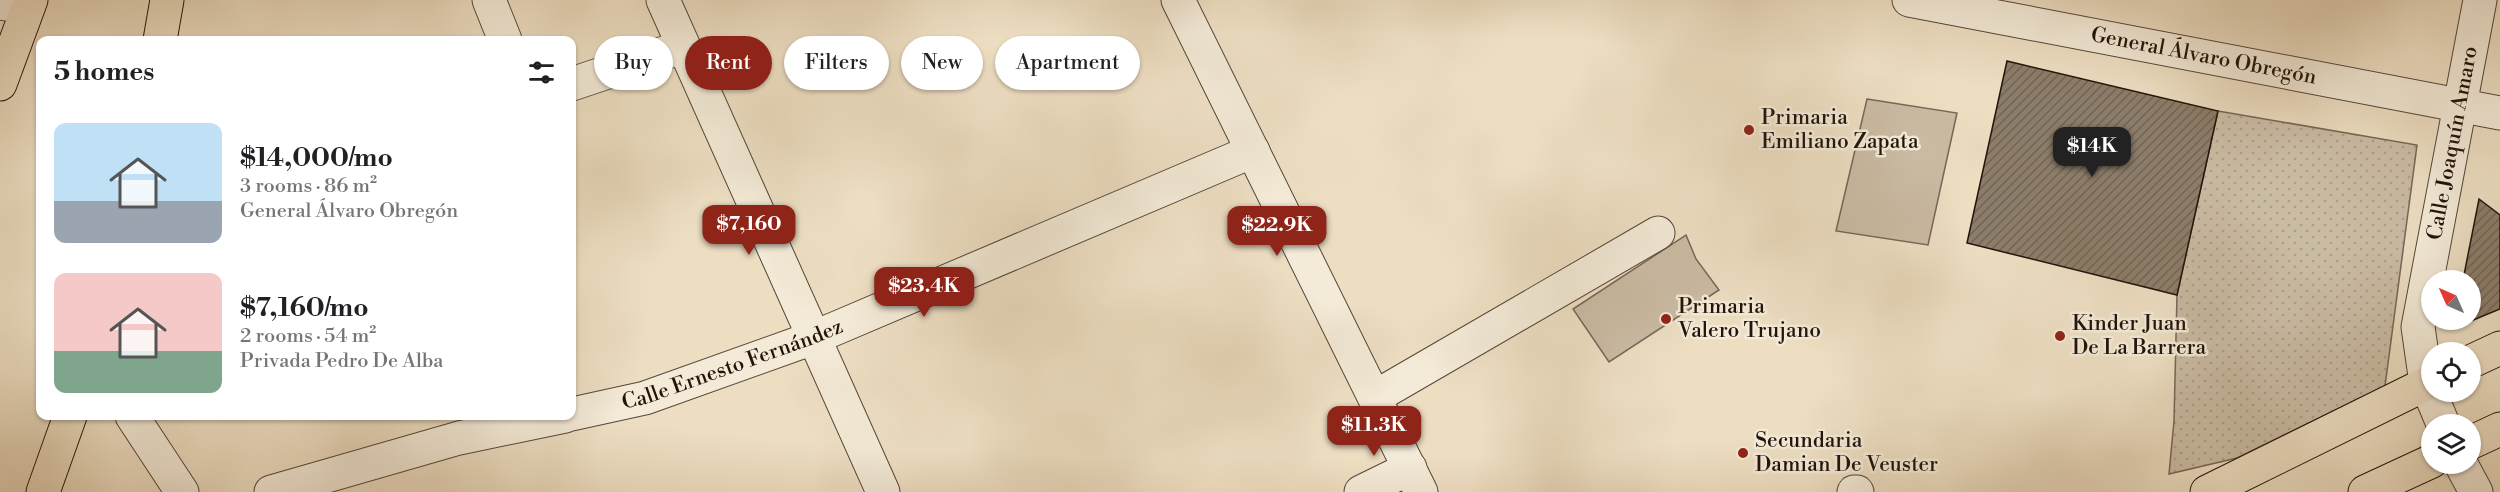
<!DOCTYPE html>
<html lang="en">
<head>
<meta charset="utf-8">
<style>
  :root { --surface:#fff; --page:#f6f6f6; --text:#202124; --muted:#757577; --accent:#8f2418 }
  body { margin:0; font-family:"Libre Bodoni",serif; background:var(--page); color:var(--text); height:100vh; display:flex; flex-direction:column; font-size:22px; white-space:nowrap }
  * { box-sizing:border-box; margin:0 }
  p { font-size:20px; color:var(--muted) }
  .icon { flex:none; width:33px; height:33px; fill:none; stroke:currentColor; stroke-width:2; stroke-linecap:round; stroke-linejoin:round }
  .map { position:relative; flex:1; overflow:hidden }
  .panel { position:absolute; left:36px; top:36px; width:540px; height:384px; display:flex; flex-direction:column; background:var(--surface); border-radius:12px; box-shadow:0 2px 4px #0004 }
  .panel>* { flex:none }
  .top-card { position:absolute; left:594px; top:36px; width:570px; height:54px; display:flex; gap:12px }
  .needle { width:39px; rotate:315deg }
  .tools { position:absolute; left:2421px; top:270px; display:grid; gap:12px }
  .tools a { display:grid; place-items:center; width:60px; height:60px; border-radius:50%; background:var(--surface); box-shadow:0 2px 4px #0004; font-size:30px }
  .price { position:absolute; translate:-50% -51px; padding:0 14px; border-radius:12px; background:var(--accent); color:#fff; font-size:20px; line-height:39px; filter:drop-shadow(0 2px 3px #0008) }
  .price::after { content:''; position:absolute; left:50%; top:36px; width:18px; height:14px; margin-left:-9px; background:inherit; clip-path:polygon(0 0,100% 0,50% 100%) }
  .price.selected { background:#222; color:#fff }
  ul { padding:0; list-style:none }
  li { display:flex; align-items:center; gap:18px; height:150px; padding:0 18px }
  li span { display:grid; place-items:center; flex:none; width:168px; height:120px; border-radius:12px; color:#555 }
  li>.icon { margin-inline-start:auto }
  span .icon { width:72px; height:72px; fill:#fffc; stroke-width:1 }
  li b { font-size:26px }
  h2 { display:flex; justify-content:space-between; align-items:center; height:72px; padding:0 18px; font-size:26px }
  .tag { padding:0 21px; border-radius:27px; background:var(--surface); box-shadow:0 2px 4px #0004; font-size:21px; line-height:54px }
  .tag.selected { background:var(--accent); color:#fff }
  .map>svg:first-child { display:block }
  .green { fill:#cabba3; stroke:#766757; stroke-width:1.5 }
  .park { fill:url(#park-dots); stroke:#766757; stroke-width:1.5 }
  .building { fill:url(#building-hatch); stroke:#22130b; stroke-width:1.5 }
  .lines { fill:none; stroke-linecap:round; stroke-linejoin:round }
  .minor-casing { stroke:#554639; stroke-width:35 }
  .major-casing { stroke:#22130b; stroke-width:35 }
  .minor { stroke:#f3ead7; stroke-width:33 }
  .major { stroke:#eddec2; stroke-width:33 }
  .poi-dot { fill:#8f2418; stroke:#f3ead7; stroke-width:2 }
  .labels { text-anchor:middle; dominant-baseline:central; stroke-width:5; stroke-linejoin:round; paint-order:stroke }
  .street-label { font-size:21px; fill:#22130b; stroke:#f3ead7 }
  .poi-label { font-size:21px; fill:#22130b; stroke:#f3ead7; text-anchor:start }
</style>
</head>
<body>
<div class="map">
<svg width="2500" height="492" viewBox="0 0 2500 492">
  <defs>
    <pattern id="park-dots" width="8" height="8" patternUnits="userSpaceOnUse" patternTransform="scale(1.5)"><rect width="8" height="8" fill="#cabba3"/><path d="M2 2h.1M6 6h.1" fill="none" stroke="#ada08b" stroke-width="1.8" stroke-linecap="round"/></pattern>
    <pattern id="building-hatch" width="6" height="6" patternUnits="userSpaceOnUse" patternTransform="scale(1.5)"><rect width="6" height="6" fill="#8c7d6a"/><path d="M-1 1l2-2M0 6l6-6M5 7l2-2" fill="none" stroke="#726555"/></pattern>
  </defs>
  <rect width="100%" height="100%" fill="#eddec2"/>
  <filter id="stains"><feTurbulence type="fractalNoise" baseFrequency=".00333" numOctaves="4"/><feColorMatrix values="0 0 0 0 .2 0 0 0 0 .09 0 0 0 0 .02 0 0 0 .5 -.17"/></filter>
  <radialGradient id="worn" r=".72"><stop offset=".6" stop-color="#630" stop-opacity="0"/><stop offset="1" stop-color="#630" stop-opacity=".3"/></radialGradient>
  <g class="green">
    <polygon points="1867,99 1957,113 1928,245 1836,231"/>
    <polygon points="1686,235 1696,259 1719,290 1609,362 1573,309"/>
  </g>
  <polygon class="park" points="2218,111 2417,145 2385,386 2237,458 2169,474 2174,421 2177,295"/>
  <g class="building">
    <polygon points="2007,61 2218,111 2177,295 1967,243"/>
    <polygon points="2479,199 2500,215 2500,309 2454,328 2455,320 2470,320 2470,280 2463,280"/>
  </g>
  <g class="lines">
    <defs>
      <g id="minor">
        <polyline points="489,0 505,40"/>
        <polyline points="663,0 883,492"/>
        <polyline points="1178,0 1421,492"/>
        <path id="s1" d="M1909,0L2500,113"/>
        <polyline points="0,3 28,7"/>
        <polyline points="572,84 682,47"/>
        <polyline points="1375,397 1658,233"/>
        <path id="s2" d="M572,414L645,398L813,338L1253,151"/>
        <polyline points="132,416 182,492"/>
        <path id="s3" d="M2443,424L2426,383L2418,327L2480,0"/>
        <polyline points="2461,464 2476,492"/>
        <polyline points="271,492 459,438 565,416"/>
        <polyline points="1361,492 1410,468"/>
        <polyline points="1854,492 1857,492"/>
      </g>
      <g id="major">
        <polyline points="160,40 167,0"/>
        <polyline points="0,84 31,0"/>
        <polyline points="2470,362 2500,348"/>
        <polyline points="2470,443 2500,429"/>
        <polyline points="43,492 70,416"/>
        <polyline points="2207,492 2432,381"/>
        <polyline points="2365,492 2432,461"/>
      </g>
    </defs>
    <use href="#minor" class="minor-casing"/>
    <use href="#major" class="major-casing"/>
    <use href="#minor" class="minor"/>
    <use href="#major" class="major"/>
  </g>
  <g class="poi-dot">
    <circle cx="1749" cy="130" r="6"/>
    <circle cx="1666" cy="319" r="6"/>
    <circle cx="2060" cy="336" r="6"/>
    <circle cx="1743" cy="453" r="6"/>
  </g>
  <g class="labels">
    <g class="street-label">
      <text stroke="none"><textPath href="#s1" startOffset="300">General Álvaro Obregón</textPath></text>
      <text stroke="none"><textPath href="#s3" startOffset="288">Calle Joaquín Amaro</textPath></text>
      <text stroke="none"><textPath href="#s2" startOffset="168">Calle Ernesto Fernández</textPath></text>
    </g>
    <g class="poi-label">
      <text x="1761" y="118">Primaria<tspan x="1761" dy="24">Emiliano Zapata</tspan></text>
      <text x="1678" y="307">Primaria<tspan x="1678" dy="24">Valero Trujano</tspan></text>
      <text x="2072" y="324">Kinder Juan<tspan x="2072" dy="24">De La Barrera</tspan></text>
      <text x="1755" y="441">Secundaria<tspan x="1755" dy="24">Damian De Veuster</tspan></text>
    </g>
  </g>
  <rect width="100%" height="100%" filter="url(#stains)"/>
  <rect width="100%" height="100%" fill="url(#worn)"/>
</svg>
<div class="tools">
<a><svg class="needle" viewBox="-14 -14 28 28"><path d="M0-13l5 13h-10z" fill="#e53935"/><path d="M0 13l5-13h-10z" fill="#757577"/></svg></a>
<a><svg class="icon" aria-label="locate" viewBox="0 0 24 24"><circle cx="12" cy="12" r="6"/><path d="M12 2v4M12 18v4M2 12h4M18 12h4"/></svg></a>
<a><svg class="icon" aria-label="layers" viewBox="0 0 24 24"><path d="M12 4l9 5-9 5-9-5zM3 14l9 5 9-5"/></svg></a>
</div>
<b class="price selected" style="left:2092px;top:178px">$14K</b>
<b class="price" style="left:749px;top:256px">$7,160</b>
<b class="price" style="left:1277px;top:257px">$22.9K</b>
<b class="price" style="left:924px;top:318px">$23.4K</b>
<b class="price" style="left:1374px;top:457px">$11.3K</b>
<div class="top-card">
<a class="tag">Buy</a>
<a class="tag selected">Rent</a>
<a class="tag">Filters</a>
<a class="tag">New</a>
<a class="tag">Apartment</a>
</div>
<section class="panel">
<h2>5 homes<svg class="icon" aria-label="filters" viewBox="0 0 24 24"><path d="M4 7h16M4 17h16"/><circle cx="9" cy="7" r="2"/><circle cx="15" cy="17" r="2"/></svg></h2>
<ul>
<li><span style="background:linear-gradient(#bfe0f5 65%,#9aa5b1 0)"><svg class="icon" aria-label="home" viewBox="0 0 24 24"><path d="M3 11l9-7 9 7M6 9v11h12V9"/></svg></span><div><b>$14,000/mo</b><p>3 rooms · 86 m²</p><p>General Álvaro Obregón</p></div></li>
<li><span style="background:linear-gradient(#f6c9c9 65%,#7fa58c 0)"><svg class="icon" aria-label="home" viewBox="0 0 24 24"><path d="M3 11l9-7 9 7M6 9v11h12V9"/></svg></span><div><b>$7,160/mo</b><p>2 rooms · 54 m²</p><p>Privada Pedro De Alba</p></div></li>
</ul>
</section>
</div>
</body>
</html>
